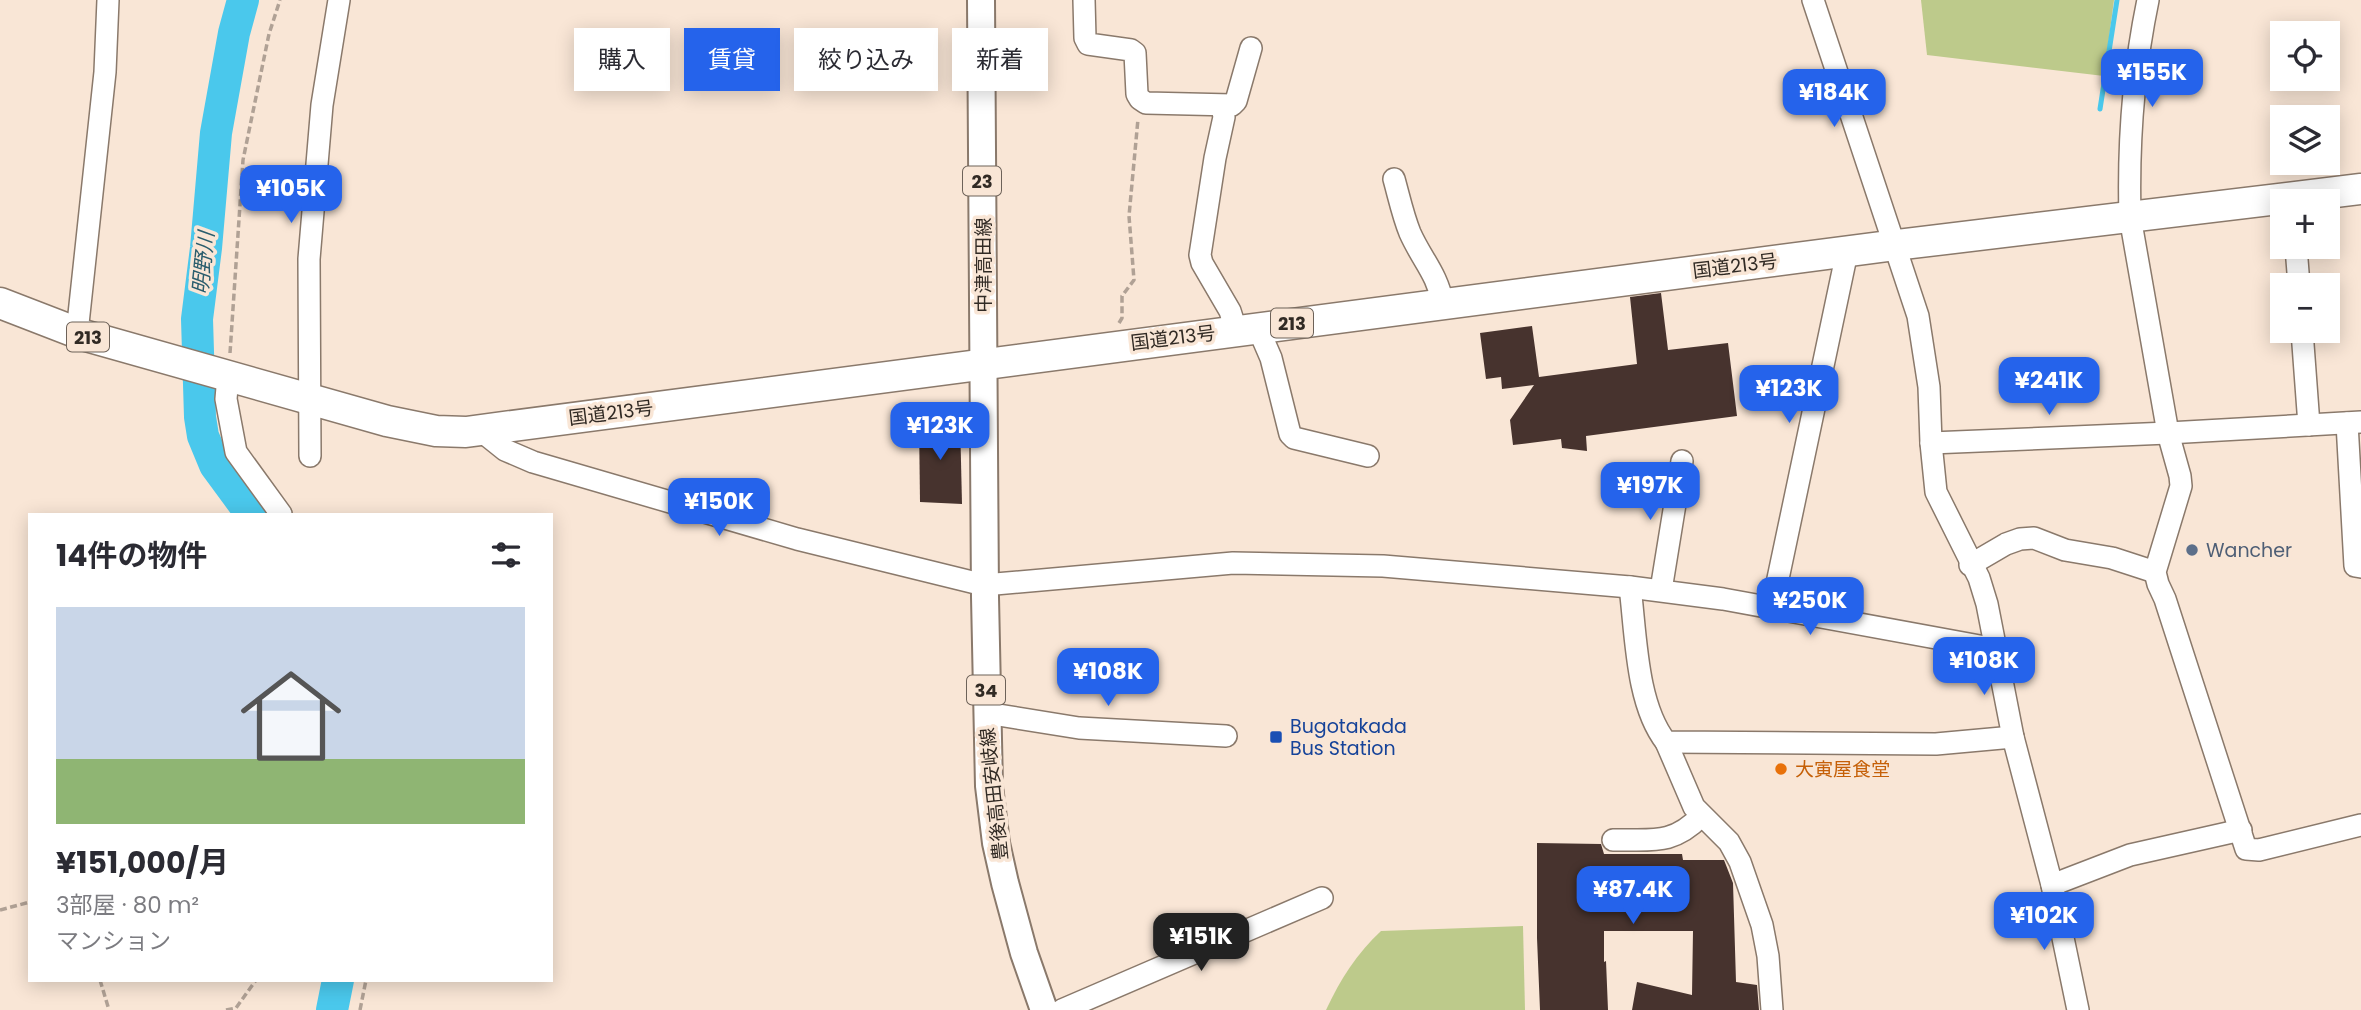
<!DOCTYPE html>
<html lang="ja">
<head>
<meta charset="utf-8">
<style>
  :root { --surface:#fff; --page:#f7f7f7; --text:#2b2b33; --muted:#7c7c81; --line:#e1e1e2; --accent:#2563eb }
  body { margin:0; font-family:Poppins,"Noto Sans JP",sans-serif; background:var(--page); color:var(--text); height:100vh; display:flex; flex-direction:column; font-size:26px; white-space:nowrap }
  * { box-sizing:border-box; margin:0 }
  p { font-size:23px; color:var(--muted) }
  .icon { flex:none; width:38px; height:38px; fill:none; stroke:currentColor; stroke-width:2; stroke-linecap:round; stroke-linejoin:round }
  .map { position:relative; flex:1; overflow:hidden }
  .panel { position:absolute; left:28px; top:513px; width:525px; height:469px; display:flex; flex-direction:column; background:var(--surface); border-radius:0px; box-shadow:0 4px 18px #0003 }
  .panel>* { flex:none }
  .guide { position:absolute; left:574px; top:28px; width:665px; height:63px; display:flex; gap:14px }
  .controls { position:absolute; left:2270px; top:21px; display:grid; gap:14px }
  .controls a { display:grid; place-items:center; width:70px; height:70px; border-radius:0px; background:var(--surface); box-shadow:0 4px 18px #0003; font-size:35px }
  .price { position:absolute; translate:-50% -60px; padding:0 16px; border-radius:14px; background:var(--accent); color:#fff; font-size:23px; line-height:46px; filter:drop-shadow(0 2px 4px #0008) }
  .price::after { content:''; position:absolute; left:50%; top:42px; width:21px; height:16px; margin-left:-10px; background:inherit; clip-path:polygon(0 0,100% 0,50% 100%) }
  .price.on { background:#222; color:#fff }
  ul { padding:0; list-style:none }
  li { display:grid; align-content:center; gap:14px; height:371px; padding:0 28px }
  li+li { border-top:2px solid var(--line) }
  li span { display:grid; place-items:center; height:217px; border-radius:0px; color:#555 }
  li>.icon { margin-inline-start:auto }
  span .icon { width:126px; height:126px; fill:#fffc; stroke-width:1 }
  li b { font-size:30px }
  h2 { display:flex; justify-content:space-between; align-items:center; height:84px; padding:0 28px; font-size:30px }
  .chip { padding:0 24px; border-radius:0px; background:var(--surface); box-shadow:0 4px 18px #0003; font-size:24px; line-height:63px }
  .chip.on { background:var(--accent); color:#fff }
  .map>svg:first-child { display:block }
  .green { fill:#bdca8b }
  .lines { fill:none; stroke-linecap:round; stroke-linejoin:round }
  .stream { stroke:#4ac8ec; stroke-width:5 }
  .river { stroke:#4ac8ec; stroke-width:32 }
  .building { fill:#47332e }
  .minor-casing { stroke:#8a796b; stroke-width:24 }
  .major-casing { stroke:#8a796b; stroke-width:30 }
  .highway-casing { stroke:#8a796b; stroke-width:33 }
  .path { stroke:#b0a195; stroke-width:3.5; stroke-dasharray:7 3.5; stroke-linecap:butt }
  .minor { stroke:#fff; stroke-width:21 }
  .major { stroke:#fff; stroke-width:26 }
  .highway { stroke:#fff; stroke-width:30 }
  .service-dot { fill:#5c6f8a; stroke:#f9e6d6; stroke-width:2.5 }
  .transit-dot { fill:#1a4fb4; stroke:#f9e6d6; stroke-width:2.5 }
  .food-dot { fill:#e8710a; stroke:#f9e6d6; stroke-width:2.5 }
  .labels { text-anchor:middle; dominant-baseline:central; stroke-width:7; stroke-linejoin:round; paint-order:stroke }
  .shield { fill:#f9e6d6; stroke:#6d6259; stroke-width:2 }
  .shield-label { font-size:18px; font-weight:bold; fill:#312a24 }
  .street-label { font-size:19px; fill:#312a24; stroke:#f9e6d6 }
  .service-label { font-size:19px; fill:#4e5e75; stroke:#f9e6d6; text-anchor:start }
  .transit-label { font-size:19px; fill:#164399; stroke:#f9e6d6; text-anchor:start }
  .food-label { font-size:19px; fill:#c56008; stroke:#f9e6d6; text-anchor:start }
  .water-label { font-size:21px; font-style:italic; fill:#2a5d6d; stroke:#f9e6d6 }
</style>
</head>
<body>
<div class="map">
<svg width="2361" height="1010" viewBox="0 0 2361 1010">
  <rect width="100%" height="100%" fill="#f9e6d6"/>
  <g class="green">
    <polygon points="1921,0 2114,0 2104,76 1927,55"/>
    <path d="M1523,926L1525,1010H1326C1340,980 1357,953 1381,931Z"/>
  </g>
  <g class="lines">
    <polyline class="stream" points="2100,109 2117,0"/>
    <g class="river">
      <polyline points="243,0 234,33 216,133 206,248 197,319 200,417 203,436 215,465 251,514"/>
      <polyline points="332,1010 338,980"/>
    </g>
  </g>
  <g class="building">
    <polygon points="1661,293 1668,350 1728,343 1737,416 1586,436 1587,451 1562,448 1561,439 1513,445 1510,420 1534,385 1502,389 1501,377 1486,379 1480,333 1532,326 1539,377 1637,364 1630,297"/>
    <polygon points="960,419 962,504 920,502 919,422"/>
    <polygon points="1537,843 1601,844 1604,854 1682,854 1683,860 1724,860 1733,883 1736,982 1757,985 1759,1010 1632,1010 1637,982 1692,995 1693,931 1604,931 1604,962 1606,961 1608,1010 1540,1010 1537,938"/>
  </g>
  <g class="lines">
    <defs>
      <g id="minor">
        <polyline points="1084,0 1085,38 1088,44 1131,50 1135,53 1137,94 1140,99 1146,103 1232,105 1236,101 1251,48"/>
        <polyline points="1813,0 1918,316 1929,387 1931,443 1936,492 1979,578 1987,604 2013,737 2052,885 2078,1010"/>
        <path d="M2148,0C2133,72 2128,143 2130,217L2168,433L2180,476L2181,486L2155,572L2158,584L2165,599L2246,849L2259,850L2361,825"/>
        <polyline points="1222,106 1224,117 1215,158 1200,255 1202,263 1230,311 1236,330"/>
        <path d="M1394,179C1399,197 1403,216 1410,233C1422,260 1437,273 1443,304"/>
        <polyline points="2296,247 2299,285"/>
        <polyline points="1258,328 1271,358 1290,434 1294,438 1368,456"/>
        <polyline points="2302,331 2309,425"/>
        <polyline points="77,333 105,72 108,0"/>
        <polyline points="228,376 226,399 236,452 281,514"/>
        <polyline points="2347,423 2355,566 2361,567"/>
        <polyline points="480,430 505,450 533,462 797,539 984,585 1233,563 1383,566 1630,587 1723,599 1996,649"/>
        <polyline points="1931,443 2168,433 2361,422"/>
        <polyline points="310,456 309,259 322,105 339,0"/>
        <polyline points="1970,565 2006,544 2020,539 2034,538 2065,550 2112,558 2155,572"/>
        <path d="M1630,587C1636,634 1636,704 1666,742L1936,744L2013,737"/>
        <polyline points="1661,590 1682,461"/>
        <polyline points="1772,607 1847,252"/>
        <polyline points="986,713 1079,728 1226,736"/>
        <polyline points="1666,742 1694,807 1729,842 1740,862 1762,925 1768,956 1772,1010"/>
        <path d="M1613,840C1651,839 1672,846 1701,816"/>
        <polyline points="2052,885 2130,855 2241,830"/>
        <polyline points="1062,1010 1322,898"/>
      </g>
      <polyline id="major" points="981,0 985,597 989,786 996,843 1005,883 1024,953 1044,1010"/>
      <polyline id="highway" points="0,303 83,335 387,421 436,431 466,432 1896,245 2361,189"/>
    </defs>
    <use href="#minor" class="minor-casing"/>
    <use href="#major" class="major-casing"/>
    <use href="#highway" class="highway-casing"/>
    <g class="path">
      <polyline points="1119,323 1122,318 1122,296 1134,280 1129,216 1138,119"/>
      <polyline points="230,353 243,160 269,34 280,0"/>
      <polyline points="0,910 30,902"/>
      <polyline points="100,980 109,1010"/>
      <polyline points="226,1010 236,1008 256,980"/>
      <polyline points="360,1010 366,980"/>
    </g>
    <use href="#minor" class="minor"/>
    <use href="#major" class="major"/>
    <use href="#highway" class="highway"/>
  </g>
  <circle class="service-dot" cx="2192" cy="550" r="7"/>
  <rect class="transit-dot" x="1269" y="730" width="14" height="14" rx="3.5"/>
  <circle class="food-dot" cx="1781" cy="769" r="7"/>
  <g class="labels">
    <g class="shield">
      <rect x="963" y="166.5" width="38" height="29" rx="5"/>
      <rect x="1271" y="308.5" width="42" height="29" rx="5"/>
      <rect x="67" y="322.5" width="42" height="29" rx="5"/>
      <rect x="967" y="675.5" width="38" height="29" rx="5"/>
    </g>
    <g class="shield-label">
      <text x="982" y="181">23</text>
      <text x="1292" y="323">213</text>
      <text x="88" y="337">213</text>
      <text x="986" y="690">34</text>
    </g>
    <g class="street-label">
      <text transform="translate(983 265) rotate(-90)">中津高田線</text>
      <text transform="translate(1735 266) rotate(-7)">国道213号</text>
      <text transform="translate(1173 338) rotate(-7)">国道213号</text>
      <text transform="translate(611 413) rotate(-7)">国道213号</text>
      <text transform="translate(994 794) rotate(-96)">豊後高田安岐線</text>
    </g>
    <g class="service-label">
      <text x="2206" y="550">Wancher</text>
    </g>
    <g class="transit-label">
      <text x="1290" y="726">Bugotakada<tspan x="1290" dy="22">Bus Station</tspan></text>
    </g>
    <g class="food-label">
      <text x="1795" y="769">大寅屋食堂</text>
    </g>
    <g class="water-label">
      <text transform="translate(203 263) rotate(-84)">明野川</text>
    </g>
  </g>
</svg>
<div class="controls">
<a><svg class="icon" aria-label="locate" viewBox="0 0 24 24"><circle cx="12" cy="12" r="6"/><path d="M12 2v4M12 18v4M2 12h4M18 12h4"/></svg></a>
<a><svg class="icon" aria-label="layers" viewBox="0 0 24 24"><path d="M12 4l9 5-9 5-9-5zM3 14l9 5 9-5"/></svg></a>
<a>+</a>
<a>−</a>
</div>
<b class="price" style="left:2152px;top:109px">¥155K</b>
<b class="price" style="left:1834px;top:129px">¥184K</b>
<b class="price" style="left:291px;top:225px">¥105K</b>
<b class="price" style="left:2049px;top:417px">¥241K</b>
<b class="price" style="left:1789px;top:425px">¥123K</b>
<b class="price" style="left:940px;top:462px">¥123K</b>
<b class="price" style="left:1650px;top:522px">¥197K</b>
<b class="price" style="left:719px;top:538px">¥150K</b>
<b class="price" style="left:1810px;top:637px">¥250K</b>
<b class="price" style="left:1984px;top:697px">¥108K</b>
<b class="price" style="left:1108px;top:708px">¥108K</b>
<b class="price" style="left:1633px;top:926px">¥87.4K</b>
<b class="price" style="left:2044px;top:952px">¥102K</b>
<b class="price on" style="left:1201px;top:973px">¥151K</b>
<div class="guide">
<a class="chip">購入</a>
<a class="chip on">賃貸</a>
<a class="chip">絞り込み</a>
<a class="chip">新着</a>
</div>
<section class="panel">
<h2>14件の物件<svg class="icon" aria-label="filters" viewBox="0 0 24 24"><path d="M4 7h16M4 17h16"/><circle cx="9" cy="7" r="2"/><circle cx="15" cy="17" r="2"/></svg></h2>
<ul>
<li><span style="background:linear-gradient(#c9d6e8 70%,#8fb573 0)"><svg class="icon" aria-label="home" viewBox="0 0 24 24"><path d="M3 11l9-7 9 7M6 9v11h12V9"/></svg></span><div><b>¥151,000/月</b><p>3部屋 · 80 m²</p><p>マンション</p></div></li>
</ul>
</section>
</div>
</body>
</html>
